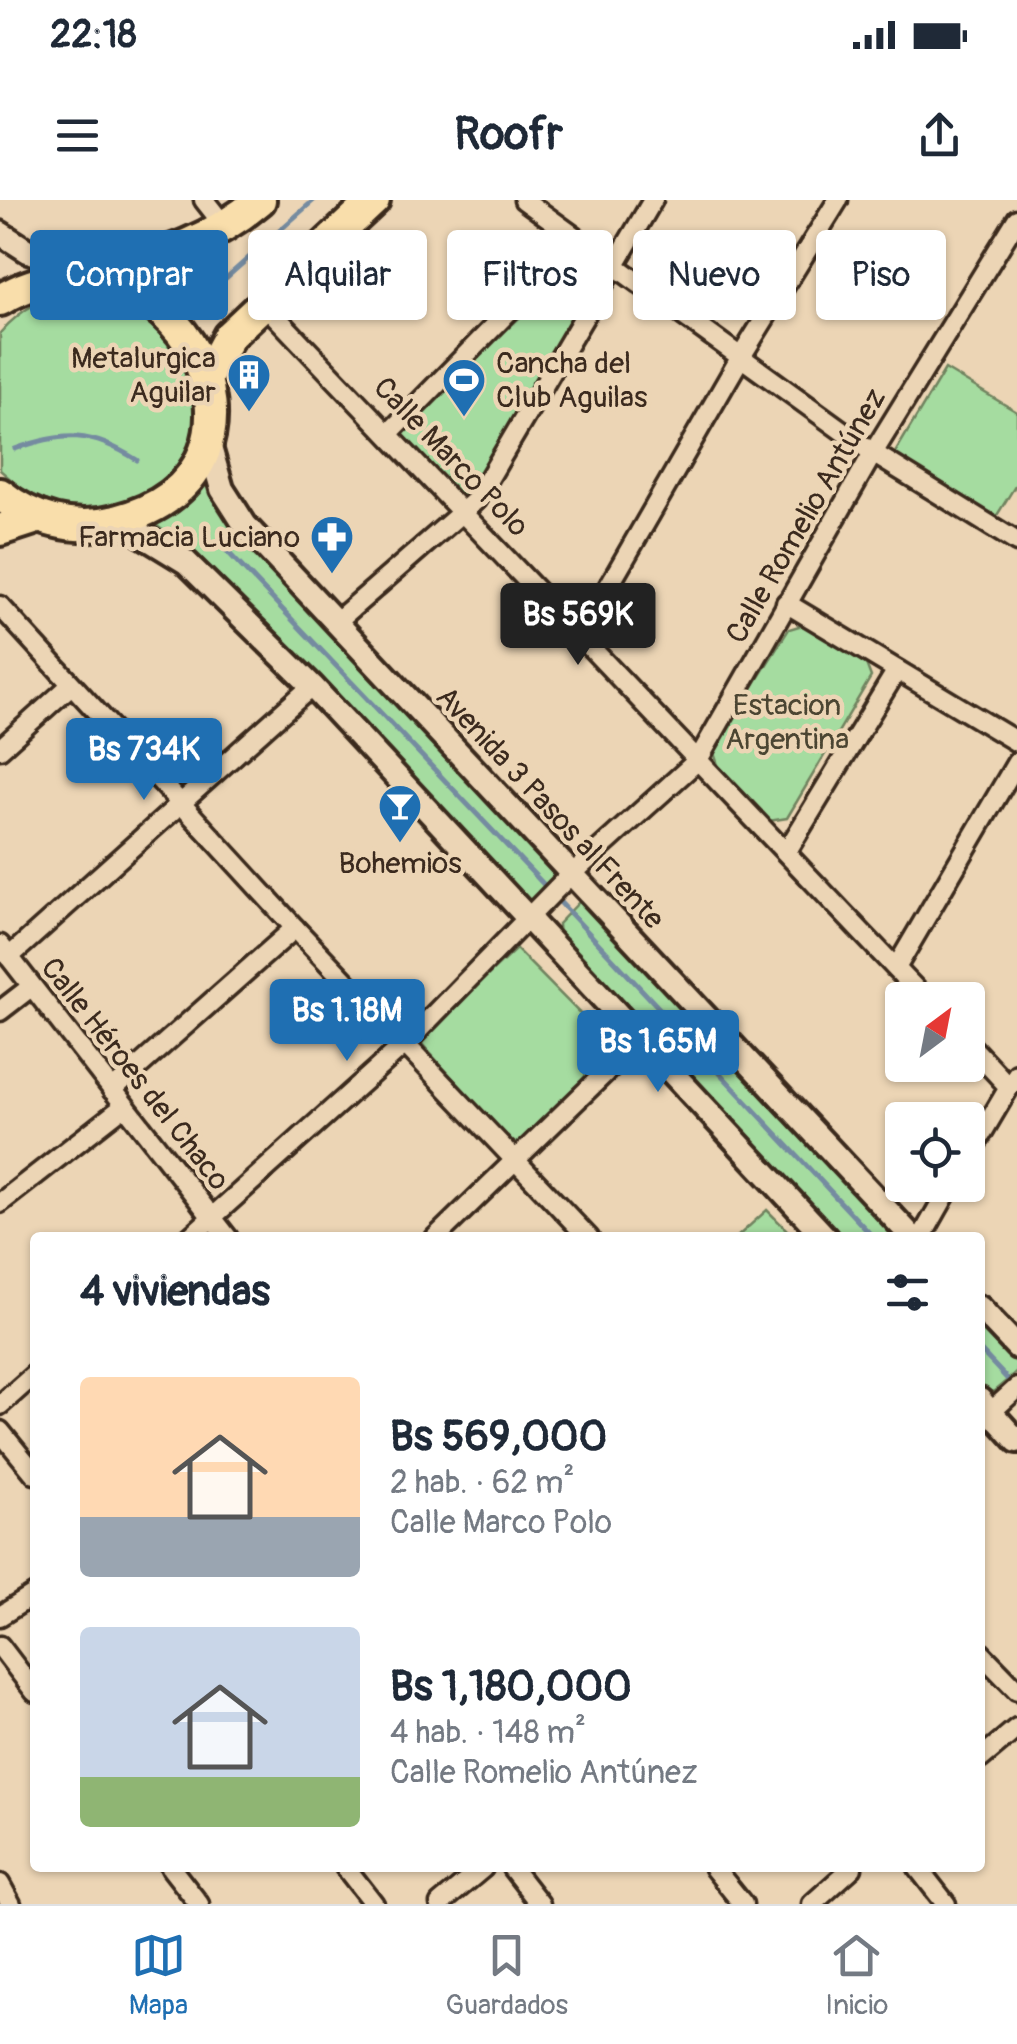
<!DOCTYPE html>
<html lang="es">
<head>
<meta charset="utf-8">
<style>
  :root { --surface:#fff; --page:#f2f2f3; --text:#1f2937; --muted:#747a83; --line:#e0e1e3; --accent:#1f6fb2 }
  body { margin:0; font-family:Pangolin,sans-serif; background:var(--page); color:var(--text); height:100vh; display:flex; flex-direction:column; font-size:38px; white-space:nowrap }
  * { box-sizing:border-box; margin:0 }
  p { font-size:32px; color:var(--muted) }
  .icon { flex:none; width:55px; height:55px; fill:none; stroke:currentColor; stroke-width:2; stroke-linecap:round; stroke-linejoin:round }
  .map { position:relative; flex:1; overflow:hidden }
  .sheet { position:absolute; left:30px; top:1032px; width:955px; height:640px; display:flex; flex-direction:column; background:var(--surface); border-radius:10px; box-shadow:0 2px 8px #0004 }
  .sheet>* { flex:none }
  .top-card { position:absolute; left:30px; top:30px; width:958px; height:90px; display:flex; gap:20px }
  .needle { width:65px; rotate:32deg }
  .tools { position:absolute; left:885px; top:782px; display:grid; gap:20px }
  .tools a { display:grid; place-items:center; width:100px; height:100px; border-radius:10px; background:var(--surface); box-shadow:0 2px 8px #0004; font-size:50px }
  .price { position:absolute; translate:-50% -85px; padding:0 22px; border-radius:10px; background:var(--accent); color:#fff; font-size:32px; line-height:65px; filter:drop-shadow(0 2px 5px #0008) }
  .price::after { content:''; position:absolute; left:50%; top:60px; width:30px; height:22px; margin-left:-15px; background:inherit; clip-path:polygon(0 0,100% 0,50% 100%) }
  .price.current { background:#222; color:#fff }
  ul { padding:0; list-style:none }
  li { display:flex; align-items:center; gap:30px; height:250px; padding:0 50px }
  li span { display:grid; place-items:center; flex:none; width:280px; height:200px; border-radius:10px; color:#555 }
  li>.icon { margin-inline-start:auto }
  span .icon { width:120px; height:120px; fill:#fffc; stroke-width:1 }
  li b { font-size:42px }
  h2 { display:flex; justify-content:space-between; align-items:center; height:120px; padding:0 50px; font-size:42px }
  .chip { padding:0 35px; border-radius:10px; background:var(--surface); box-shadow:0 2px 8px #0004; font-size:35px; line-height:90px }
  .chip.current { background:var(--accent); color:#fff }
  .status { display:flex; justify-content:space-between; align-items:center; height:70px; padding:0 50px; background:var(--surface); direction:ltr }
  .status svg { height:28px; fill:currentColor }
  header { display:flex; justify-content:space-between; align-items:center; height:130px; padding:0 50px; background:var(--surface); font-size:45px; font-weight:700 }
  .tabs { display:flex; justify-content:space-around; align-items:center; height:140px; border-top:2px solid var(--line); background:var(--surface); font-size:28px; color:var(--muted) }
  .tabs a { display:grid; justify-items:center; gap:5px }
  .tabs .current { color:var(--accent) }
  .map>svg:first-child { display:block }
  .green { fill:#a5dca0; stroke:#70835f; stroke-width:2.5 }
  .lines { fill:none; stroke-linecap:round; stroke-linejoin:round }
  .stream { stroke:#748ba0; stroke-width:5 }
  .street-casing { stroke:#3b2a1e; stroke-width:25 }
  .secondary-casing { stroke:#3b2a1e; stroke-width:30 }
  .highway-casing { stroke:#3b2a1e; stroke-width:38 }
  .street { stroke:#ecd5b5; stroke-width:18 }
  .secondary { stroke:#ecd5b5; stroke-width:22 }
  .highway { stroke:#f9deab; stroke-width:30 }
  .labels { text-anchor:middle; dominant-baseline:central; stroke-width:9; stroke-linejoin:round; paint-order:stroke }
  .poi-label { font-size:30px; fill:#3b2a1e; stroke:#ecd5b5; text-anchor:end }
  .street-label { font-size:30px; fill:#3b2a1e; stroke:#ecd5b5 }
  .park-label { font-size:30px; fill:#4b4532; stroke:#ecd5b5 }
</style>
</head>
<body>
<div class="status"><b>22:18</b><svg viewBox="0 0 49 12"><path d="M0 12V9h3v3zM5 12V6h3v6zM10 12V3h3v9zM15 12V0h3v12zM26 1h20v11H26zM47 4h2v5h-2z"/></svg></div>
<header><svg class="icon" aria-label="menu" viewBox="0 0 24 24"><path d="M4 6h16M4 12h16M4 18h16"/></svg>Roofr<svg class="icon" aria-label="share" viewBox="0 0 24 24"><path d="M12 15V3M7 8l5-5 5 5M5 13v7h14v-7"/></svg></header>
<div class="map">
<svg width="1017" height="1704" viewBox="0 0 1017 1704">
  <rect width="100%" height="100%" fill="#ecd5b5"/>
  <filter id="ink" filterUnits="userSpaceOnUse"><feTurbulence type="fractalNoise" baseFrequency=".01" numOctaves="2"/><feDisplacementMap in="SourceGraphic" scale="20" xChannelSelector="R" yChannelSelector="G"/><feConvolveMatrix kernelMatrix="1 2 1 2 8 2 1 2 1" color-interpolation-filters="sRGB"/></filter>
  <g filter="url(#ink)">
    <g class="green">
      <polygon points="581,60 597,70 598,80 468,299 464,299 401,234 403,227"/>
      <path d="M85,88L156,110L198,171L195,245L175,276L113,311L75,313L38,303L0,270V133C24,105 49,95 85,88Z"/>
      <polygon points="945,169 1017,212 1017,283 991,325 897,264 896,251"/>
      <path d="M205,269L223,314L559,673L531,702L520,699L199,357L153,323C180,311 192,294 205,269Z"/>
      <polygon points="799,426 809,426 865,461 871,477 787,618 769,621 720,571 713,550 789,429"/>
      <polygon points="582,699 904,1037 839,1037 559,740 558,724"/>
      <polygon points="516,749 620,854 524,942 510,942 422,844 423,836"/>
      <polygon points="767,1010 794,1037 737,1037"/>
      <polygon points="980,1117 1017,1156 1017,1172 993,1192 980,1187"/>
    </g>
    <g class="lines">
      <g class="stream">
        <polyline points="226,78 314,0"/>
        <path d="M15,249C64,231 91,231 137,260"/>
        <polyline points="224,348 549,690"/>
        <polyline points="556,698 874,1038"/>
        <polyline points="980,1150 1012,1184"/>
      </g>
      <defs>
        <g id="street">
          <polyline points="204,0 226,28"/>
          <polyline points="524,0 873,253 1017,342"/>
          <polyline points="263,103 926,800"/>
          <polyline points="390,232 578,41"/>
          <polyline points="786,403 1017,542"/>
          <polyline points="0,406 295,728 589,1038"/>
          <polyline points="336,422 476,300 653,0"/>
          <polyline points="580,436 739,160 838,0"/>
          <polyline points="0,549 70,486"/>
          <polyline points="787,651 897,470"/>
          <polyline points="0,745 228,1038"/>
          <polyline points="9,757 312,486"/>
          <polyline points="896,768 1017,562"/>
          <polyline points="0,811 31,787"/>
          <polyline points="968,843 1009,887"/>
          <polyline points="112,890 295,728"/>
          <polyline points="968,957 1017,874"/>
          <polyline points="0,1003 123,907"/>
          <polyline points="189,1038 406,843 563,682 698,560 873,253 1017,19"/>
          <polyline points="435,1038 641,838"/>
          <polyline points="921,1038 951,985"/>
          <polyline points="0,1205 35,1174"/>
          <polyline points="980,1222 1017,1188"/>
          <polyline points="0,1231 35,1274"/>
          <polyline points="0,1416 35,1394"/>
          <polyline points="0,1446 35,1492"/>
          <polyline points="980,1452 1017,1490"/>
          <polyline points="980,1559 1017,1528"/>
          <polyline points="171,1668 199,1704"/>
          <polyline points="346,1668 374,1704"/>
          <polyline points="512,1668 540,1704"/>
          <polyline points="714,1668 743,1704"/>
          <polyline points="918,1668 946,1704"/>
          <polyline points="0,1684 11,1704"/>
          <polyline points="440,1704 483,1668"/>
          <polyline points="812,1704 852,1668"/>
        </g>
        <g id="secondary">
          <polyline points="0,33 28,51 88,70"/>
          <polyline points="207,237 222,289 245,325 913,1038"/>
          <polyline points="119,321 186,362 312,486 826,1038"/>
          <polyline points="980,1108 1017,1147"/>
          <polyline points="980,1200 1017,1241"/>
        </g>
        <g id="highway">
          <path d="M105,71C164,56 214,39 260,0"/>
          <path d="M0,100C170,0 313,271 115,321C74,332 32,320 0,294"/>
          <polyline points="209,173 229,136 374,0"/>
          <polyline points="0,330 40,317"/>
        </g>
      </defs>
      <use href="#street" class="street-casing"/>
      <use href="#secondary" class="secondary-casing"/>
      <use href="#highway" class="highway-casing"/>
      <use href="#street" class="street"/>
      <use href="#secondary" class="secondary"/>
      <use href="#highway" class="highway"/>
    </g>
  </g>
  <defs>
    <symbol id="building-pin" viewBox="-11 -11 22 30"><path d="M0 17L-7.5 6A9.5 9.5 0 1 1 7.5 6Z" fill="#1f6fb2" stroke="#ecd5b5"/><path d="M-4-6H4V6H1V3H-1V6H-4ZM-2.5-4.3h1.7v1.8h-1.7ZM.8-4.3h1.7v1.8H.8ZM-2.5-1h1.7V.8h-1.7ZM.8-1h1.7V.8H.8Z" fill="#fff"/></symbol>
    <symbol id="stadium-pin" viewBox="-11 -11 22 30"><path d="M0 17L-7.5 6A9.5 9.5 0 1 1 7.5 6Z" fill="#1f6fb2" stroke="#ecd5b5"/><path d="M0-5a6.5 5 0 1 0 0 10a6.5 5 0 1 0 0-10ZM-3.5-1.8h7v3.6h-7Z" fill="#fff"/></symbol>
    <symbol id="pharmacy-pin" viewBox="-11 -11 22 30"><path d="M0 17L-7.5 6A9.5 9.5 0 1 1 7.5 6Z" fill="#1f6fb2" stroke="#ecd5b5"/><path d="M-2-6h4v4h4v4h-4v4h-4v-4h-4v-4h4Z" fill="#fff"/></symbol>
    <symbol id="bar-pin" viewBox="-11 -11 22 30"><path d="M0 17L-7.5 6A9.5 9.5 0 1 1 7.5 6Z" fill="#1f6fb2" stroke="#ecd5b5"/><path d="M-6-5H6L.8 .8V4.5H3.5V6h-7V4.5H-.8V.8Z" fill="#fff"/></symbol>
  </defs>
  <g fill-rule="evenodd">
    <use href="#building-pin" x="224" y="150" width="50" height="68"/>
    <use href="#stadium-pin" x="439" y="155" width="50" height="68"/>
    <use href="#pharmacy-pin" x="307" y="312" width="50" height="68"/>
    <use href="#bar-pin" x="375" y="581" width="50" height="68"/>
  </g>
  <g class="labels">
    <g class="poi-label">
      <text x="216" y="158">Metalurgica<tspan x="216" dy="34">Aguilar</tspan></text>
      <text x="496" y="163" text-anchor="start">Cancha del<tspan x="496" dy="34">Club Aguilas</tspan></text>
      <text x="300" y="337">Farmacia Luciano</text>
      <text x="400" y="663" text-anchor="middle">Bohemios</text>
    </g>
    <g class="street-label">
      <text transform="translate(451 257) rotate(46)">Calle Marco Polo</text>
      <text transform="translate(806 316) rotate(-60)">Calle Romelio Antúnez</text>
      <text transform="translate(550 608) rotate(47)">Avenida 3 Pasos al Frente</text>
      <text transform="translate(135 874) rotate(52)">Calle Héroes del Chaco</text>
    </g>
    <g class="park-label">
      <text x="787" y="505">Estacion<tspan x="787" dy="34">Argentina</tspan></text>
    </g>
  </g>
</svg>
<div class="tools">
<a><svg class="needle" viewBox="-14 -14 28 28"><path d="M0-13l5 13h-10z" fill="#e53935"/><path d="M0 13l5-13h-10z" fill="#747a83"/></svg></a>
<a><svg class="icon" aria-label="locate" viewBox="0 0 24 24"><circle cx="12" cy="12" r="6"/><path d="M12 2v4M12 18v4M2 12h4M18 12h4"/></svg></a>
</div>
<b class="price current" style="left:578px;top:468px">Bs 569K</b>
<b class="price" style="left:144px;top:603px">Bs 734K</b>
<b class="price" style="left:347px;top:864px">Bs 1.18M</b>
<b class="price" style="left:658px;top:895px">Bs 1.65M</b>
<div class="top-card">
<a class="chip current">Comprar</a>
<a class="chip">Alquilar</a>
<a class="chip">Filtros</a>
<a class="chip">Nuevo</a>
<a class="chip">Piso</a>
</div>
<section class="sheet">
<h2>4 viviendas<svg class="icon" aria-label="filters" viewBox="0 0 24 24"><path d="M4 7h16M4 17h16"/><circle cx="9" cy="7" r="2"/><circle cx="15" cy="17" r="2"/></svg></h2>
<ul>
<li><span style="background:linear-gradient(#ffd9b3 70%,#9aa5b1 0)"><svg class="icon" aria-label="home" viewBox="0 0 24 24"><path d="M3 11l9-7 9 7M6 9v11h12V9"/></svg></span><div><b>Bs 569,000</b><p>2 hab. · 62 m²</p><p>Calle Marco Polo</p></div></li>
<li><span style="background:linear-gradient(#c9d6e8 75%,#8fb573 0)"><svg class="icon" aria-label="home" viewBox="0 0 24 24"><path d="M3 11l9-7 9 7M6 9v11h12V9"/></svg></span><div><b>Bs 1,180,000</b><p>4 hab. · 148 m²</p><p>Calle Romelio Antúnez</p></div></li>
</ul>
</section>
</div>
<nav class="tabs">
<a class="current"><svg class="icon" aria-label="map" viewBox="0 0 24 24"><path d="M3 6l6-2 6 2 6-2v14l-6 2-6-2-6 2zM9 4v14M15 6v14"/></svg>Mapa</a>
<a><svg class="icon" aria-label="saved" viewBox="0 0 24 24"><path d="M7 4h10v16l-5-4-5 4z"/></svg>Guardados</a>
<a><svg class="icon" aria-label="home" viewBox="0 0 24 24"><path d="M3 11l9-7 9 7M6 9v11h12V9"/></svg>Inicio</a>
</nav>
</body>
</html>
